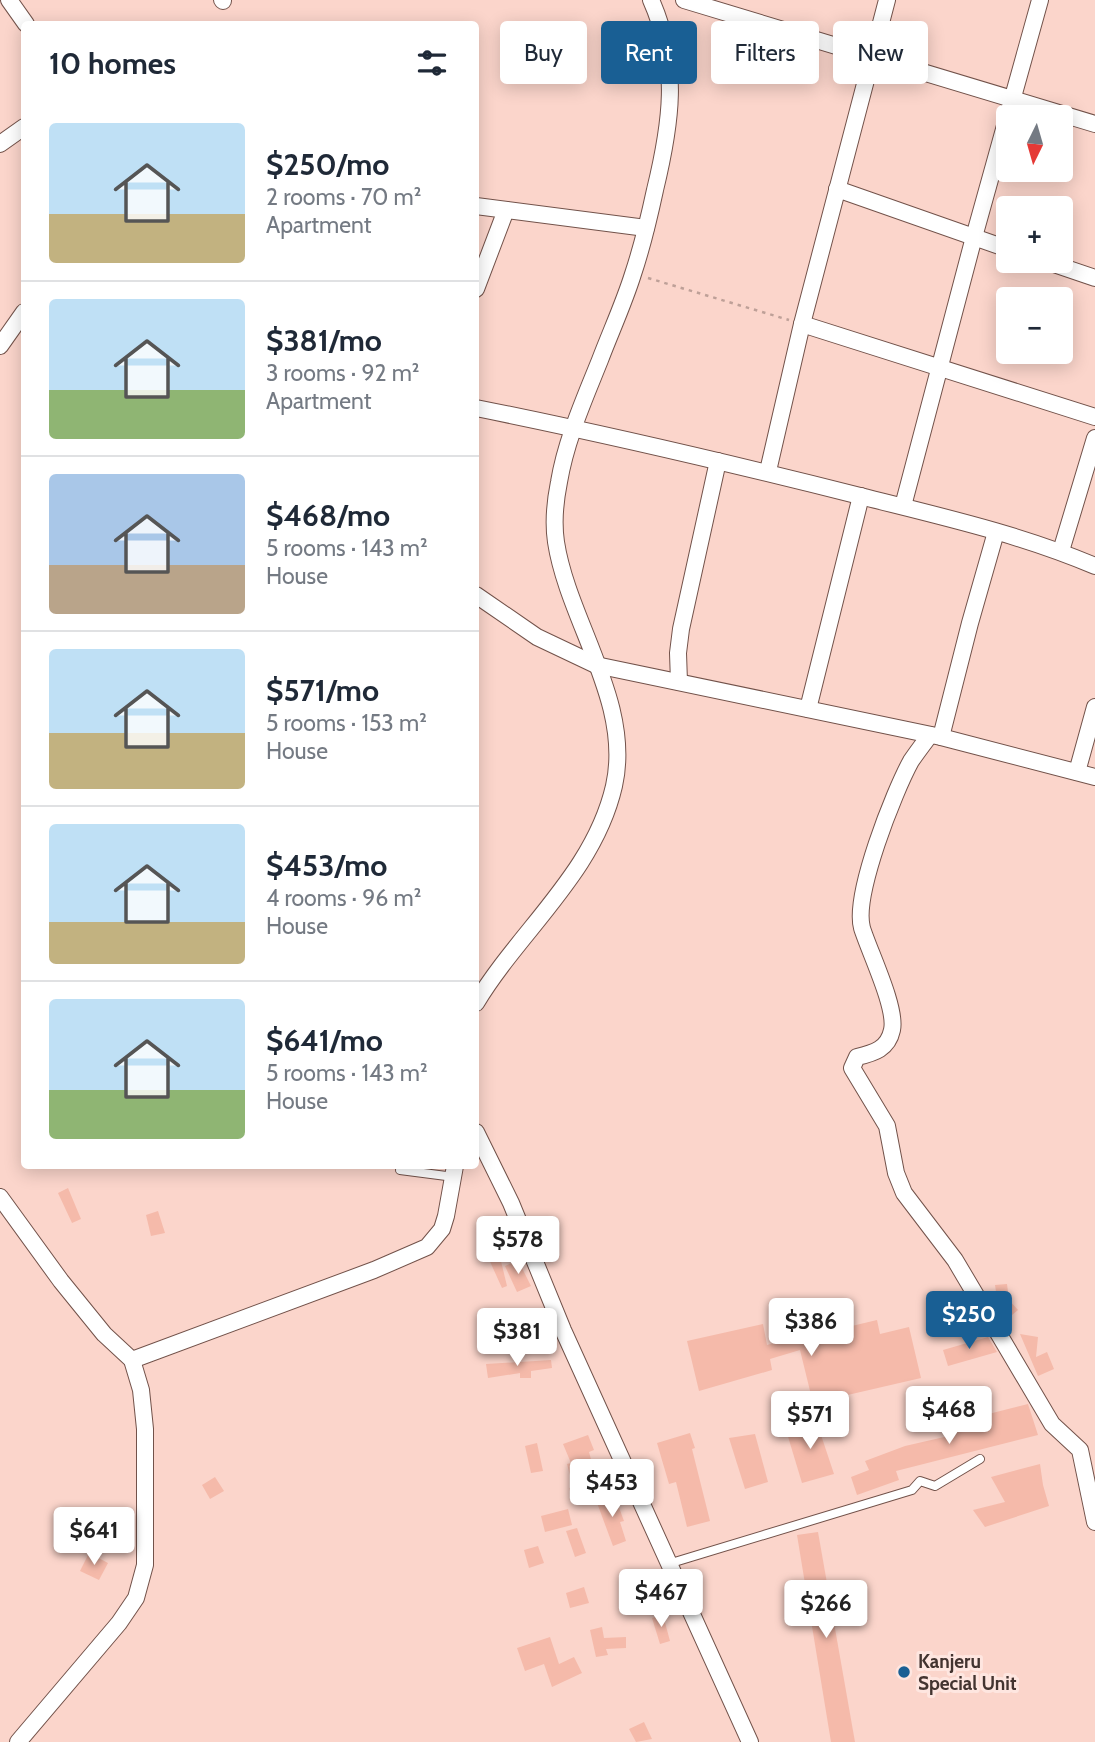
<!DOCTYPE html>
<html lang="en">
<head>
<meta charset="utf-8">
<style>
  :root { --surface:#fff; --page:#f6f6f7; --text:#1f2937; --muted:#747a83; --line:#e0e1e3; --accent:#195f94 }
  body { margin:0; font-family:Cabin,sans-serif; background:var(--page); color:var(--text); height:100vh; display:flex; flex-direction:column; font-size:26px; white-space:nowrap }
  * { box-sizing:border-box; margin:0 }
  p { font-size:23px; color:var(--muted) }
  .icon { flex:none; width:38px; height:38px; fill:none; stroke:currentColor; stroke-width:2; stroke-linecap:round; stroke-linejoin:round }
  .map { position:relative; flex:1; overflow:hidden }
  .details { position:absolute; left:21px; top:21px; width:458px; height:1148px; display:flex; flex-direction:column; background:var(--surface); border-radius:7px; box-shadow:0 4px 18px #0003 }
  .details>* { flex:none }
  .banner { position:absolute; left:500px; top:21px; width:488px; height:63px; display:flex; gap:14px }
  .needle { width:46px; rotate:185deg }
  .fabs { position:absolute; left:996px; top:105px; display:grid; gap:14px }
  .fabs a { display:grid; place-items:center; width:77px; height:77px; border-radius:7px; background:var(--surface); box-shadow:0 4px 18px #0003; font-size:35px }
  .price { position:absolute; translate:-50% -60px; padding:0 16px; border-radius:7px; background:#fff; color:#222; font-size:23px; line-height:46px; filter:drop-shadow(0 2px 4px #0008) }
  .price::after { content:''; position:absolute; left:50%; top:42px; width:21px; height:16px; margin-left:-10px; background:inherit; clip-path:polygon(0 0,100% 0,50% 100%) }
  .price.on { background:var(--accent); color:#fff }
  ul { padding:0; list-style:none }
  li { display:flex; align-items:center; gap:21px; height:175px; padding:0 28px }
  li+li { border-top:2px solid var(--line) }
  li span { display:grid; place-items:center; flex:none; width:196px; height:140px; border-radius:7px; color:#555 }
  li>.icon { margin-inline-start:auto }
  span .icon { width:84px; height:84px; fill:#fffc; stroke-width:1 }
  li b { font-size:30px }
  h2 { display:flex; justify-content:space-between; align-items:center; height:84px; padding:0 28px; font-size:30px }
  .chip { padding:0 24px; border-radius:7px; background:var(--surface); box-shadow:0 4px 18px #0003; font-size:24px; line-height:63px }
  .chip.on { background:var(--accent); color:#fff }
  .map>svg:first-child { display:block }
  .building { fill:#f5baaa }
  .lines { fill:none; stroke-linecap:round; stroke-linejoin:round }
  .service-casing { stroke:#72524a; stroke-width:10 }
  .minor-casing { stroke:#72524a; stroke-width:18 }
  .path { stroke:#bea098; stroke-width:2.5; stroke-dasharray:3.5 5; stroke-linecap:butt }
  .service { stroke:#fff; stroke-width:8 }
  .minor { stroke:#fff; stroke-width:16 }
  .poi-dot { fill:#195f94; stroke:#fee6e0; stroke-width:2.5 }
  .labels { text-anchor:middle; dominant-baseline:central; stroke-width:6; stroke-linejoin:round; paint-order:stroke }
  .poi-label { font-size:19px; font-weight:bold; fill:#433430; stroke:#fee6e0; text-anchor:start }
</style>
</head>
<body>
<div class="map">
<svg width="1095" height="1742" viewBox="0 0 1095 1742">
  <rect width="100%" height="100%" fill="#fbd5cb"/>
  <g class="building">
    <polygon points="68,1188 81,1219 72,1223 58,1193"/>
    <polygon points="158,1211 165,1233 151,1236 146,1215"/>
    <polygon points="494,1232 507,1286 502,1288 487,1255 484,1256 479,1236"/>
    <polygon points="518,1260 531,1286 517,1292 505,1266"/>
    <polygon points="1007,1284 1009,1300 1018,1310 1006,1320 999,1312 995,1285"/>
    <polygon points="829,1311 835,1330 877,1320 880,1334 909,1327 921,1378 813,1403 800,1350 770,1359 772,1370 699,1391 687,1341 763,1324 767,1345 822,1329 818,1314"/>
    <polygon points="1020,1334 1038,1337 1036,1357 1047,1352 1054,1369 1038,1376"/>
    <polygon points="988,1337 997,1352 948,1366 943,1350"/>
    <polygon points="551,1360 552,1368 531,1371 531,1378 520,1378 520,1373 488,1378 486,1364"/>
    <polygon points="1028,1404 1038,1435 896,1471 899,1480 857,1495 851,1477 869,1470 865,1461 905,1446 953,1435 949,1424"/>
    <polygon points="815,1417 834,1474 802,1483 786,1430"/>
    <polygon points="690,1433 695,1448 692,1449 710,1521 687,1527 676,1482 669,1484 657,1443"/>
    <polygon points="755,1434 768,1482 745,1489 729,1438"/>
    <polygon points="588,1435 594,1450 589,1452 595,1474 586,1477 592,1496 573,1502 569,1488 573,1487 567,1464 571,1463 563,1444"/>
    <polygon points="537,1443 543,1471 531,1473 525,1446"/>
    <polygon points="1040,1464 1043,1485 1049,1506 985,1527 973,1510 1005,1502 991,1477"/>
    <polygon points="215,1477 224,1491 210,1499 202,1485"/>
    <polygon points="614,1494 624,1521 620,1522 626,1541 613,1546 596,1500"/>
    <polygon points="568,1509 572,1525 545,1532 541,1516"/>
    <polygon points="577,1528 586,1553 575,1557 566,1531"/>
    <polygon points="818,1532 855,1742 831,1742 797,1535"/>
    <polygon points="538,1546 544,1563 529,1568 524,1550"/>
    <polygon points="89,1553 108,1563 99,1580 80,1571"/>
    <polygon points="584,1587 589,1603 570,1608 566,1593"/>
    <polygon points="663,1615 670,1641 660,1644 652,1618"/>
    <polygon points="602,1627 604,1638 626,1637 626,1648 606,1649 608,1655 596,1657 590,1630"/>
    <polygon points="550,1637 559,1664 574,1657 582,1673 552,1687 544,1664 525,1671 517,1648"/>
    <polygon points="644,1722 652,1739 636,1742 629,1729"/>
  </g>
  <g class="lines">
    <defs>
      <g id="service">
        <polyline points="400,1170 454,1177"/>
        <polyline points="668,1564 912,1490 920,1481 935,1486 980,1459"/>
      </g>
      <g id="minor">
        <polyline points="9,0 26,24"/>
        <polyline points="222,0 223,1"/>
        <polyline points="684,0 1095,124"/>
        <polyline points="0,144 24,127"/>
        <polyline points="837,189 1008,249"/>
        <polyline points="476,206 646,228"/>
        <polyline points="1045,261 1095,278"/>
        <polyline points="476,289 506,210"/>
        <polyline points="802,324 1095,417"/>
        <polyline points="0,346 24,312"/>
        <path d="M476,408C605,434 733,464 860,496C939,516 1020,534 1095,566"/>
        <polyline points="768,471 802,324 887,0"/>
        <polyline points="903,506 974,237 1040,0"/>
        <polyline points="1061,551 1095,438"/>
        <polyline points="476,595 537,637 596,665 941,737 1095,777"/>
        <polyline points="679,682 678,653 681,629 718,461"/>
        <polyline points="808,709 861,496"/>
        <path d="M930,735C924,743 917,752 911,761C894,792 853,895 862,928C869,951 897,1008 892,1030C888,1049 874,1053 857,1057L852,1068L887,1126L896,1173L904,1193L955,1260L1052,1424L1080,1450L1095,1522"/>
        <polyline points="941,737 970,623 996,532"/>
        <polyline points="1077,772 1095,707"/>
        <path d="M476,1003C520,930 594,873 614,786C633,703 568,621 556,542C553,522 555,502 559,482C566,440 584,400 600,360C611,331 624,303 633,274C642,247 649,218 655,190C671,124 680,65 651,0"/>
        <polyline points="476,1132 511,1203 563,1330 750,1742"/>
        <polyline points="0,1197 61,1281 104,1334 132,1360 141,1390 145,1429 145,1565 136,1598 119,1623 18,1742"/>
        <polyline points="132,1360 374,1270 427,1247 442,1229 446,1216 455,1166"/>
      </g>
    </defs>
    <use href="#service" class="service-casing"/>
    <use href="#minor" class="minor-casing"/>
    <polyline class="path" points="648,278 789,320"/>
    <use href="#service" class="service"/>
    <use href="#minor" class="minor"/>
  </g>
  <circle class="poi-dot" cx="904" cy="1672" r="7"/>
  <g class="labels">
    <g class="poi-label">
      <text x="918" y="1661">Kanjeru<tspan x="918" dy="22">Special Unit</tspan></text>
    </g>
  </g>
</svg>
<div class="fabs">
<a><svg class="needle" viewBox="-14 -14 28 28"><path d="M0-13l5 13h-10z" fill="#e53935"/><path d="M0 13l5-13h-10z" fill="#747a83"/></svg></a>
<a>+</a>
<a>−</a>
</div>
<b class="price" style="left:518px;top:1276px">$578</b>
<b class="price on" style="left:969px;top:1351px">$250</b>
<b class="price" style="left:811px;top:1358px">$386</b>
<b class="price" style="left:517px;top:1368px">$381</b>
<b class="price" style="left:949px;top:1446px">$468</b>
<b class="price" style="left:810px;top:1451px">$571</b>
<b class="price" style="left:612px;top:1519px">$453</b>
<b class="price" style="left:94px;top:1567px">$641</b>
<b class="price" style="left:661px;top:1629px">$467</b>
<b class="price" style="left:826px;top:1640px">$266</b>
<div class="banner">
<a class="chip">Buy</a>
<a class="chip on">Rent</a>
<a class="chip">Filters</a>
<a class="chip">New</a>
</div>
<section class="details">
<h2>10 homes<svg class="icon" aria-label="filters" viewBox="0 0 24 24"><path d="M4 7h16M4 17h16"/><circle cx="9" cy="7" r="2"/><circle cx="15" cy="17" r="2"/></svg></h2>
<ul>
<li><span style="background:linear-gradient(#bfe0f5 65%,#c2b280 0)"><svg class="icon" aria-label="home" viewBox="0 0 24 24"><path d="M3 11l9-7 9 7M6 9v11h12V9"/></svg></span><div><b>$250/mo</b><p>2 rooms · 70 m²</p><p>Apartment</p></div></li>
<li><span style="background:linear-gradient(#bfe0f5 65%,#8fb573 0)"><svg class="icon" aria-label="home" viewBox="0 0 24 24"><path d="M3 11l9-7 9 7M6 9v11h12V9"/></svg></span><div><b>$381/mo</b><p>3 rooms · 92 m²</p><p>Apartment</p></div></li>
<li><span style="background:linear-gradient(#a9c7e8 65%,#b9a48a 0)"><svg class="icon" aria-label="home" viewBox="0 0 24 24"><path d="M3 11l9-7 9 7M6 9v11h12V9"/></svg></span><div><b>$468/mo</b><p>5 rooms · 143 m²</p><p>House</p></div></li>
<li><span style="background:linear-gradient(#bfe0f5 60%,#c2b280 0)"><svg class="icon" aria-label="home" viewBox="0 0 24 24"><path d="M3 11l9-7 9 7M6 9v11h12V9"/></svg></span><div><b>$571/mo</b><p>5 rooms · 153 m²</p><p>House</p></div></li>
<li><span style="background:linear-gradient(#bfe0f5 70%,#c2b280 0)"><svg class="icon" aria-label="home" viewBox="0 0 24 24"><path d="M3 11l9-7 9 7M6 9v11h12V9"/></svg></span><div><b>$453/mo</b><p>4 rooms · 96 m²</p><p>House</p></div></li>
<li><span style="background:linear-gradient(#bfe0f5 65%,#8fb573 0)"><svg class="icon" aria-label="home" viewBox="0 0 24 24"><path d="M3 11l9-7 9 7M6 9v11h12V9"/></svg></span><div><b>$641/mo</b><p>5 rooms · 143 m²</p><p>House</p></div></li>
</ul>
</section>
</div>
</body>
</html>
